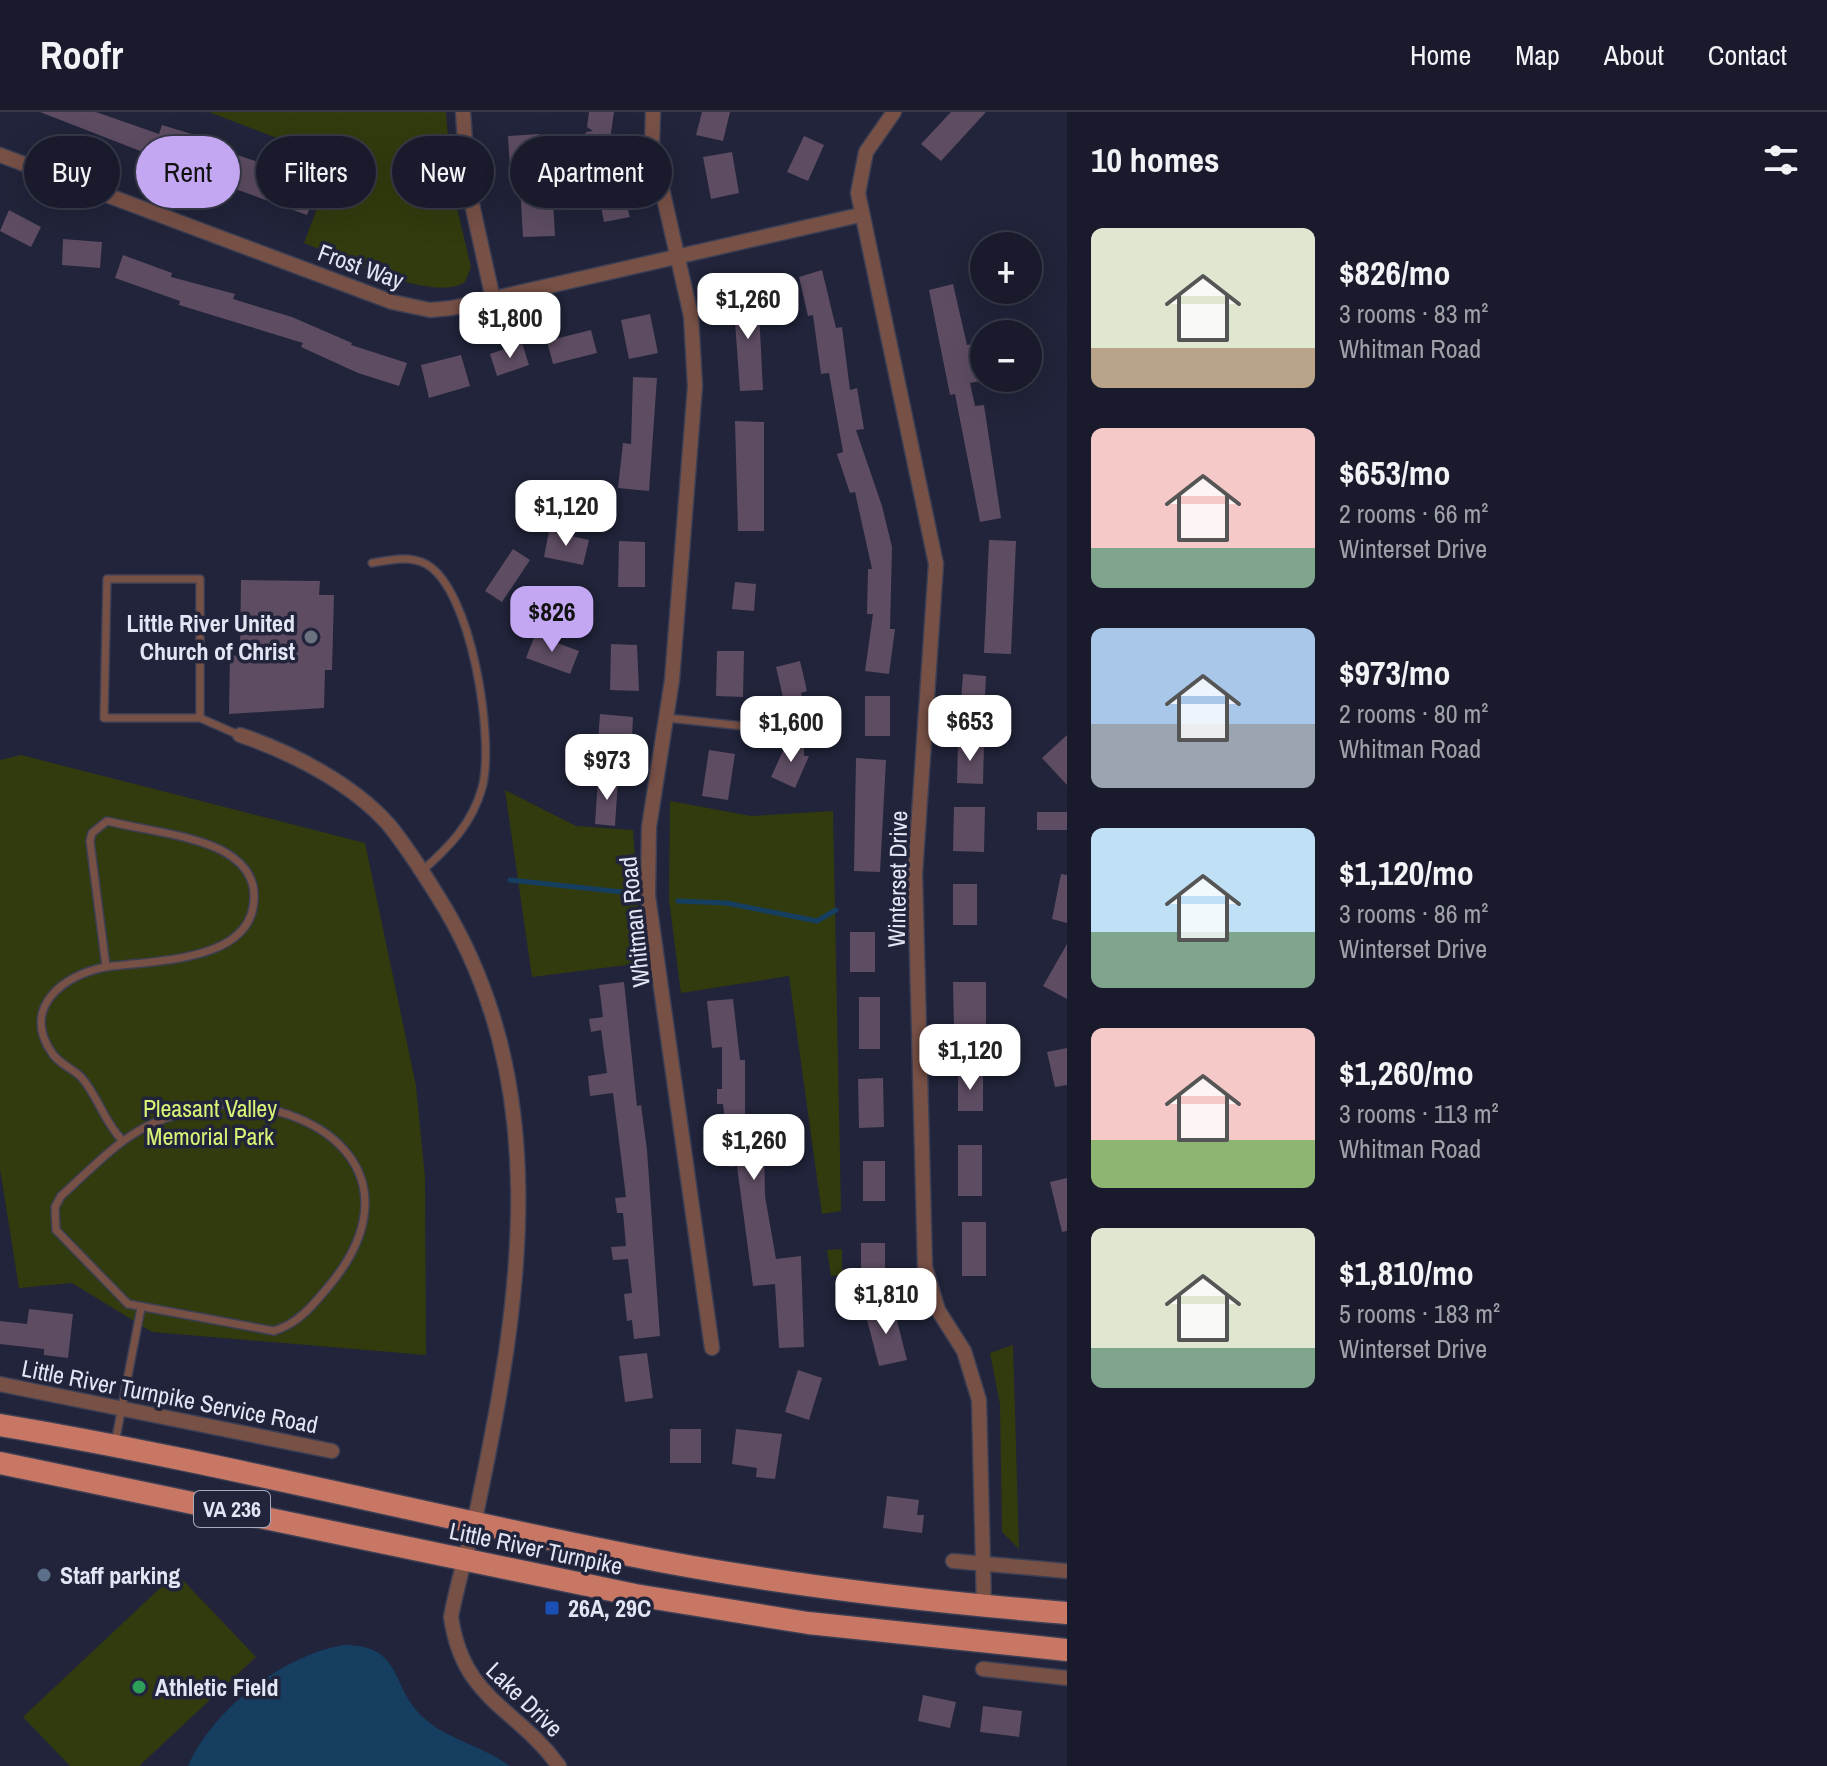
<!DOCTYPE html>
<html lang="en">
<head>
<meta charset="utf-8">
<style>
  :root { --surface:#191b2c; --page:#222434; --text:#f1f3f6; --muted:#9fa1a9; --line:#373948; --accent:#c3a7f2 }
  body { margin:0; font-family:"Archivo Narrow",sans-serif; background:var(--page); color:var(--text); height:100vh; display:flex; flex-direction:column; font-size:30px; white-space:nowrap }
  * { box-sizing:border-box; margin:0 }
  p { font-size:26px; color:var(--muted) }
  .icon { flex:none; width:44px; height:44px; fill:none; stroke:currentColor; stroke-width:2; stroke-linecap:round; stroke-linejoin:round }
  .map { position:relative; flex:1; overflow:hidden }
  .panel { display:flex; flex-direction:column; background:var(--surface); width:760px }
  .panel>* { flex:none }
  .banner { position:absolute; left:24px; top:24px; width:760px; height:72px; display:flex; gap:16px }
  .fabs { position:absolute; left:970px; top:120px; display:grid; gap:16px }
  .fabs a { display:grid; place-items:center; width:72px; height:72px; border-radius:50%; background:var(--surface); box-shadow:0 8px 32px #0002,0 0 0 2px var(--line); font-size:40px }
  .price { position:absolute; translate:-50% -68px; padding:0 18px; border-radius:16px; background:#fff; color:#222; font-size:26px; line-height:52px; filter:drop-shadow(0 2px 4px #0008) }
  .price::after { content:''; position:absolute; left:50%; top:48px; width:24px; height:18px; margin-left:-12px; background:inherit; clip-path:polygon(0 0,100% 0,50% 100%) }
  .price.selected { background:var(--accent); color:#111 }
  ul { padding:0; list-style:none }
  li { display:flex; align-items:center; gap:24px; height:200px; padding:0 24px }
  li span { display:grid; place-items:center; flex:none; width:224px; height:160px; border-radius:12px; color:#555 }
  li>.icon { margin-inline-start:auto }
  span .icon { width:96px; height:96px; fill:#fffc; stroke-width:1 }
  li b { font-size:34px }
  h2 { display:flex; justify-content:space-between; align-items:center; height:96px; padding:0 24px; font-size:34px }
  .pill { padding:0 28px; border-radius:36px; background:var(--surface); box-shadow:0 8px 32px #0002,0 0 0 2px var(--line); font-size:28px; line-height:72px }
  .pill.selected { background:var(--accent); color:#111 }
  header { display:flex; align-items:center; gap:48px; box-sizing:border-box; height:112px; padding:0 40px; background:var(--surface); border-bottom:2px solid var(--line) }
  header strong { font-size:38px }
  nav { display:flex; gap:44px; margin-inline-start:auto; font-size:28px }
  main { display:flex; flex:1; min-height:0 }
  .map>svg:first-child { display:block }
  .green { fill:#323b0e }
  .water { fill:#153e60 }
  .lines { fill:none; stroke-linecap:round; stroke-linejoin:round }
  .stream { stroke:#153e60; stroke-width:5 }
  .building { fill:#5d4c62 }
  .service-casing { stroke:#3c3f54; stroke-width:10 }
  .minor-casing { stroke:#3c3f54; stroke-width:17 }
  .primary-casing { stroke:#3c3f54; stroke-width:25 }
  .service { stroke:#775046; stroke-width:7 }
  .minor { stroke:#775046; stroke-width:14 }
  .primary { stroke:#c87764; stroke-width:22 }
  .worship-dot { fill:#6b7280; stroke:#21243a; stroke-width:3 }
  .service-dot { fill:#5c6f8a; stroke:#21243a; stroke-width:3 }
  .transit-dot { fill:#1a4fb4; stroke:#21243a; stroke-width:3 }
  .leisure-dot { fill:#2e9e5b; stroke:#21243a; stroke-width:3 }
  .labels { text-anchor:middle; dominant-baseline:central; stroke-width:7; stroke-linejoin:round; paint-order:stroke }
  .shield { fill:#21243a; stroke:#a8abbc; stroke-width:2 }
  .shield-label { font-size:22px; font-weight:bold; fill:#e2e5f4 }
  .street-label { font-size:24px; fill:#e2e5f4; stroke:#21243a }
  .poi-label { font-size:24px; font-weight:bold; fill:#e2e5f4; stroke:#21243a; text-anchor:start }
  .park-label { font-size:24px; fill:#d7f275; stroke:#21243a }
</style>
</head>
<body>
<header>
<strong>Roofr</strong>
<nav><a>Home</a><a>Map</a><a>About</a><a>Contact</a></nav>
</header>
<main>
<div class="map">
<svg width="1067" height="1654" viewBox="0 0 1067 1654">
  <rect width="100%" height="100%" fill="#21243a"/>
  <g class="green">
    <path d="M209,0H446L452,75L471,155L465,170C434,192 338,144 304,131L335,48Z"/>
    <polygon points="21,643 365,731 416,974 425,1066 426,1243 152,1220 72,1171 19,1176 0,1057 0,648"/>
    <polygon points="505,678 576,714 633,718 642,851 532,865"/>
    <polygon points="670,689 751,704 833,699 841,1099 822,1102 789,864 681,881 669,788"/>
    <polygon points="842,1137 842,1158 857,1157 857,1184 843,1184 842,1163 831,1164 827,1138"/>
    <polygon points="1013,1233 1019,1437 1002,1420 1000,1292 990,1241"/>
    <polygon points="176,1461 256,1545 139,1654 70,1654 23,1605"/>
  </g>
  <path class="water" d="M343,1533C405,1533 389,1575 424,1606C448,1628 483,1634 510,1654H188C213,1597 282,1544 343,1533Z"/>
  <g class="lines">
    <g class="stream">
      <polyline points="510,768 632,781"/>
      <polyline points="678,789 726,791 817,809 836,798"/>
    </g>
  </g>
  <g class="building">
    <polygon points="40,0 96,0 159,22 162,13 205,26 204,32 261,51 258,61 315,83 307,103 208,67 209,63 152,47 153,44"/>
    <polygon points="589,0 614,0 607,49 582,46 586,20 593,19 587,15"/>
    <polygon points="702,0 730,0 723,29 696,23"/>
    <polygon points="951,0 986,0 941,49 921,32"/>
    <polygon points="539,22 542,87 553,87 555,124 523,125 520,73 511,73 508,24"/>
    <polygon points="804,24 824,33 808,69 787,60"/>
    <polygon points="732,40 739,81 711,87 703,45"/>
    <polygon points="618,64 630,105 604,110 596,69"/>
    <polygon points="9,98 41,115 31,135 0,119"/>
    <polygon points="63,127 102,130 100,156 62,153"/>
    <polygon points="123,143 172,161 171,165 235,182 233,187 292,205 352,231 351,233 407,251 399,274 358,261 301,235 303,231 179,193 180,189 115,166"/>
    <polygon points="822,158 836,216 842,215 850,278 857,276 864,317 856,318 882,394 892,435 890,517 895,517 889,562 865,559 873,502 867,502 868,457 872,457 855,380 850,381 837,342 843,340 829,261 821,262 813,203 808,204 799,165"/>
    <polygon points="953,172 967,233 973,232 980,269 970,271 975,294 984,293 1001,406 980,410 955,282 950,283 929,178"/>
    <polygon points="758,179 763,278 740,279 733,182"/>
    <polygon points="650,202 658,241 629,247 621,208"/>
    <polygon points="591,218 597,241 553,252 547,229"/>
    <polygon points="522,231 529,253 497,264 490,242"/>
    <polygon points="461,243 470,274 429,286 421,253"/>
    <polygon points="633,265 657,266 649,379 618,376 623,331 631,332"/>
    <polygon points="735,309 764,310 764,419 738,419"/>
    <polygon points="549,419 589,428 583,453 544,445"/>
    <polygon points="989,428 1016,429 1011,542 984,541"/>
    <polygon points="619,429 645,430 645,475 618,475"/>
    <polygon points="513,437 530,448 502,490 485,479"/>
    <polygon points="241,468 320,469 319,483 334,483 332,558 325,558 324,596 229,602 230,543 240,544"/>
    <polygon points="735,470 756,472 754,499 732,497"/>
    <polygon points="535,523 579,539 570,562 526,546"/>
    <polygon points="611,532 637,533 639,579 610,578"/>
    <polygon points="717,539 744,539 743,585 716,584"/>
    <polygon points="800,549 807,579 801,581 804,594 786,598 776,555"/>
    <polygon points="963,562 986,564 984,604 960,603"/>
    <rect x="865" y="584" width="25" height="40"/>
    <polygon points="600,602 633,605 632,626 620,625 619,644 597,642"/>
    <polygon points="1067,623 1067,673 1042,646"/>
    <polygon points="789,626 804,633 804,644 809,644 795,676 771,665"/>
    <polygon points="958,630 984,631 983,672 957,671"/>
    <polygon points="709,638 735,642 728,688 702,684"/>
    <polygon points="856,646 886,648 880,760 854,759"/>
    <polygon points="598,667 618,668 615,714 595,712"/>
    <polygon points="954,695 985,695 984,740 953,739"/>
    <rect x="1037" y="700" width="30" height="18"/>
    <polygon points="1061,762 1067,763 1067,811 1052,807"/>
    <rect x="953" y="772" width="24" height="41"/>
    <rect x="850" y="820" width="25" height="40"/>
    <polygon points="1067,832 1067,887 1043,874"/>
    <polygon points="624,870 637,994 641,993 647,1038 660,1224 634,1227 632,1208 627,1209 624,1182 632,1181 628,1147 613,1148 611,1135 626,1134 623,1101 617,1101 615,1086 626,1085 613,981 590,984 588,964 607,961 601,918 591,920 589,907 603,905 599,873"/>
    <polygon points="953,870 986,870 986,916 954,916"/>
    <rect x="859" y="885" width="21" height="52"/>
    <polygon points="733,887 740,948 745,948 745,1010 753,1009 756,1036 764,1035 765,1084 776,1147 801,1144 804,1235 779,1236 775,1172 753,1174 737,1054 730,1055 723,992 717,992 717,977 722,977 722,935 712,936 707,889"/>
    <polygon points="1067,936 1067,973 1055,975 1047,940"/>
    <rect x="958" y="961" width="25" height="38"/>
    <polygon points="883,966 884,1015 859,1016 858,967"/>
    <rect x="958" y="1033" width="24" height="51"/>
    <rect x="863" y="1049" width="22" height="40"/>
    <polygon points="1067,1066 1067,1119 1062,1120 1050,1070"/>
    <rect x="962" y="1110" width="24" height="54"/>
    <rect x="861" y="1131" width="24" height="40"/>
    <polygon points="893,1193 907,1248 879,1254 865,1200"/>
    <polygon points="29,1197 73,1202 68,1246 44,1243 44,1237 0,1232 0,1209 27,1212"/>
    <polygon points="647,1241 653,1286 625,1290 619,1244"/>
    <polygon points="798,1258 822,1266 809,1308 785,1300"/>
    <rect x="670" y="1317" width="31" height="34"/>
    <polygon points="736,1317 782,1322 775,1367 756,1365 757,1356 732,1352"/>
    <polygon points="887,1384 919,1388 917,1403 924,1403 922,1421 883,1416"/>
    <polygon points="923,1583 956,1590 950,1616 918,1609"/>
    <polygon points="983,1594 1022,1599 1019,1625 980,1620"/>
  </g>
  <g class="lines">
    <defs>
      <g id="service">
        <path d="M372,451C389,448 410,443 426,452C472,477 495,629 482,676C472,712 449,735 422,759"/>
        <polyline points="200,606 104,606 107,467 200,467 200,606 239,623"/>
        <polyline points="668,606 752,615"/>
        <path d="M107,709C143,718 188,722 221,738C240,748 255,763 254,786C253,851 153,848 106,855L90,729L92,721Z"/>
        <path d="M106,855C65,862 20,895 52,941C59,952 72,956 81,965C98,984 104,1010 122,1028"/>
        <path d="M220,992C334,992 415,1071 329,1174C312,1194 299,1211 274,1219L128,1192L56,1118L55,1095L61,1084C121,1029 137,1007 220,992Z"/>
        <polyline points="115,1331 141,1196"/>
      </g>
      <g id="minor">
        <polyline points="463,0 468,74 493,187"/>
        <polyline points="653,0 652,33 691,204 695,274 672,568 649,715 648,784 712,1236"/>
        <polyline points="894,0 866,40 858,81 936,452 915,762 925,1155 938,1198 964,1239 979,1288 984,1494"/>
        <polyline points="0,43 392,190 430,198 452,196 860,103"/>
        <path d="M240,623C291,640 353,672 389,713C407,735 422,759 437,783C556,972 521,1187 478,1393C470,1431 458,1467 451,1505C463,1588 515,1594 559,1654"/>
        <polyline points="0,1272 332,1339"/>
        <polyline points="953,1449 1067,1459"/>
        <polyline points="983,1557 1067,1566"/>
      </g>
      <g id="primary">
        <path d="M0,1313C211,1348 419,1402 629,1443C773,1472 920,1489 1067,1501"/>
        <polyline points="0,1351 635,1483 808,1511 1067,1538"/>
      </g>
    </defs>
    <use href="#service" class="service-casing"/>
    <use href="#minor" class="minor-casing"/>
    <use href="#primary" class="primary-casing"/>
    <use href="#service" class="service"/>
    <use href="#minor" class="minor"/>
    <use href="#primary" class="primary"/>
  </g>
  <circle class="worship-dot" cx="311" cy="525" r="8"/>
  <circle class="service-dot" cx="44" cy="1463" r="8"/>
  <rect class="transit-dot" x="544" y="1488" width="16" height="16" rx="4"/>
  <circle class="leisure-dot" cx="139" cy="1575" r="8"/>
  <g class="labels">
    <rect class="shield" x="194" y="1379" width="76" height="36" rx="6"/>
    <g class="shield-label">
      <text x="232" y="1397">VA 236</text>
    </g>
    <g class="street-label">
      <text transform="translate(361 154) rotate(20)">Frost Way</text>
      <text transform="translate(897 767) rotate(-89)">Winterset Drive</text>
      <text transform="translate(634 810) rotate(-96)">Whitman Road</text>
      <text transform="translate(170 1284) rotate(11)">Little River Turnpike Service Road</text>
      <text transform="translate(536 1436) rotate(12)">Little River Turnpike</text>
      <text transform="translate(525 1587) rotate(44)">Lake Drive</text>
    </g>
    <g class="poi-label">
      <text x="295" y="511" text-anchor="end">Little River United<tspan x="295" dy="28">Church of Christ</tspan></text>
      <text x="60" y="1463">Staff parking</text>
      <text x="568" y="1496">26A, 29C</text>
      <text x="155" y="1575">Athletic Field</text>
    </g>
    <g class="park-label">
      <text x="210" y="996">Pleasant Valley<tspan x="210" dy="28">Memorial Park</tspan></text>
    </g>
  </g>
</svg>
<div class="fabs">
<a>+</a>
<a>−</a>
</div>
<b class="price" style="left:748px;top:229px">$1,260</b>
<b class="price" style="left:510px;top:248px">$1,800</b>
<b class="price" style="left:566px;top:436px">$1,120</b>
<b class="price selected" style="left:552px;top:542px">$826</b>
<b class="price" style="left:970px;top:651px">$653</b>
<b class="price" style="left:791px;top:652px">$1,600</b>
<b class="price" style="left:607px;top:690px">$973</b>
<b class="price" style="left:970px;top:980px">$1,120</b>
<b class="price" style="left:754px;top:1070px">$1,260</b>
<b class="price" style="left:886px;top:1224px">$1,810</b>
<div class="banner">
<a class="pill">Buy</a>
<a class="pill selected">Rent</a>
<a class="pill">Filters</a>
<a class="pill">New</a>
<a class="pill">Apartment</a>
</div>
</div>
<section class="panel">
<h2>10 homes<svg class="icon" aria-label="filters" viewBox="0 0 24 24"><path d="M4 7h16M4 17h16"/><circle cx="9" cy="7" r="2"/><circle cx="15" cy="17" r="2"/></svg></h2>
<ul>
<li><span style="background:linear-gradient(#dfe7d0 75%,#b9a48a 0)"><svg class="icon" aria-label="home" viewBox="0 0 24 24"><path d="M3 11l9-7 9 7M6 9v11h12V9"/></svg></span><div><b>$826/mo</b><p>3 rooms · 83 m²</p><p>Whitman Road</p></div></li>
<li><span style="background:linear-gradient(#f6c9c9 75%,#7fa58c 0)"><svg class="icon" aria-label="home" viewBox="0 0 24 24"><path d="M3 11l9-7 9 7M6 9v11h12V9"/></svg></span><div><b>$653/mo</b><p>2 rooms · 66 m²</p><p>Winterset Drive</p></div></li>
<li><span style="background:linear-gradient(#a9c7e8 60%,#9aa5b1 0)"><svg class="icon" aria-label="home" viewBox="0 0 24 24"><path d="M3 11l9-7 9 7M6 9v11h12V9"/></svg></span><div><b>$973/mo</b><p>2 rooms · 80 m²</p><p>Whitman Road</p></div></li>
<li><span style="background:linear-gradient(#bfe0f5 65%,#7fa58c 0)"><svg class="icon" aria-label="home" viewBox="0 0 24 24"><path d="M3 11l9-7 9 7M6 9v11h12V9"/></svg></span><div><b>$1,120/mo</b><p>3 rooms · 86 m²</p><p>Winterset Drive</p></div></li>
<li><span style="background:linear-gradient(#f6c9c9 70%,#8fb573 0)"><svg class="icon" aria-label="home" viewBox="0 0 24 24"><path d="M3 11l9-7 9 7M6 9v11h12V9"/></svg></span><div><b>$1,260/mo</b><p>3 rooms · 113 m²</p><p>Whitman Road</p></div></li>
<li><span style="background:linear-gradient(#dfe7d0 75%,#7fa58c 0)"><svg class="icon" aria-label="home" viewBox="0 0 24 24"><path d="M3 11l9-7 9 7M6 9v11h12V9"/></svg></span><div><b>$1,810/mo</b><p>5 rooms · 183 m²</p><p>Winterset Drive</p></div></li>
</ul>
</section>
</main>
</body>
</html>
